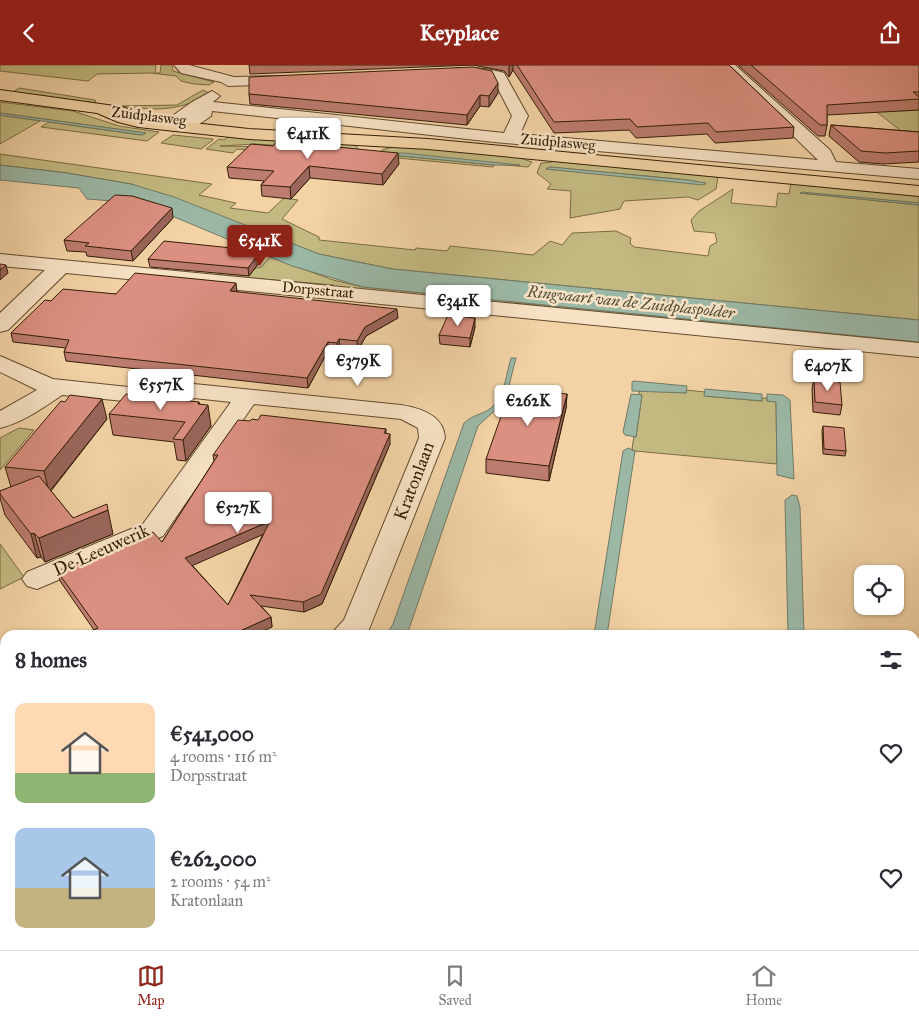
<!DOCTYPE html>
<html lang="en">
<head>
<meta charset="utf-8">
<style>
  :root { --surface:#fff; --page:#f2f2f3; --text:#2b2b33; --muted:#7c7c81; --line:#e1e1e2; --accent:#8f2418 }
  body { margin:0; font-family:"IM FELL Great Primer",serif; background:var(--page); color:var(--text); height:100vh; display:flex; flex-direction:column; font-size:19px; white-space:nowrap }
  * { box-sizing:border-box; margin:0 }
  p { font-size:16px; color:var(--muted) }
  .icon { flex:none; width:28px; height:28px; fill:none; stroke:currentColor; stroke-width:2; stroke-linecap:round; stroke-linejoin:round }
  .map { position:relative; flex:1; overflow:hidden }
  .sheet { position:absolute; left:0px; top:565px; width:920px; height:320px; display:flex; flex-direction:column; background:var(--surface); border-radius:15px 15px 0 0; box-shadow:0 1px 4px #0004 }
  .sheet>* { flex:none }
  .buttons { position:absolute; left:854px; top:500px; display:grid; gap:10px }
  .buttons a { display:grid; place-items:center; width:50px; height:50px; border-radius:10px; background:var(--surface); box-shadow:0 1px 4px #0004; font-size:25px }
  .price { position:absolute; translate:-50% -42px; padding:0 11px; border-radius:5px; background:#fff; color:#222; font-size:16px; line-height:32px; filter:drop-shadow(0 1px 2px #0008) }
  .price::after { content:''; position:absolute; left:50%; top:30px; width:15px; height:11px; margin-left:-8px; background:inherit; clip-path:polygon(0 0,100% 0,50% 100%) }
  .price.on { background:var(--accent); color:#fff }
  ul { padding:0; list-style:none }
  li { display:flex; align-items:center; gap:15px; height:125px; padding:0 15px }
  li span { display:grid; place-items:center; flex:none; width:140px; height:100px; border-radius:10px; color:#555 }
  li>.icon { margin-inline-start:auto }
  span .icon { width:60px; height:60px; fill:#fffc; stroke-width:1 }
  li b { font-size:21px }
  h2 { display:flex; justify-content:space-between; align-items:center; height:60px; padding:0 15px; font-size:21px }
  header { display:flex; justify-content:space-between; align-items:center; height:65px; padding:0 15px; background:var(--accent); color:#fff; font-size:22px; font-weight:700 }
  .tab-bar { display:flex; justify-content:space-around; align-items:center; height:70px; border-top:1px solid var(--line); background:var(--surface); font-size:14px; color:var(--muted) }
  .tab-bar a { display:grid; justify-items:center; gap:2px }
  .tab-bar .on { color:var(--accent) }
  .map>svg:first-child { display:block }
  .green { fill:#c3ba81; stroke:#7b6c44; fill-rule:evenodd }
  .water { fill:#9bb8a6; stroke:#717a66 }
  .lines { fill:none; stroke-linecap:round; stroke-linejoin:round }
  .minor-casing { stroke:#634b2e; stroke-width:2 }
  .major-casing { stroke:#331e06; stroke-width:2 }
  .minor { fill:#f7e2c5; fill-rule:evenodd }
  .major { fill:#f3d3a6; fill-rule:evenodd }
  .wall { fill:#bd7c70; stroke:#331e06; fill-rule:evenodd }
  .shaded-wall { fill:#9a655b; stroke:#331e06 }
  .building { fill:#dc9082; stroke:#331e06; fill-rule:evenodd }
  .labels { text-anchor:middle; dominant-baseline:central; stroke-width:5; stroke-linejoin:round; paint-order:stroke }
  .far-street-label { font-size:15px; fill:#331e06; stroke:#f7e2c5 }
  .far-water-label { font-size:16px; font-style:italic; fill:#524c36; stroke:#f7e2c5 }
  .street-label { font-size:18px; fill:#331e06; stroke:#f7e2c5 }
</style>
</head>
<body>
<header><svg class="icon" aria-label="back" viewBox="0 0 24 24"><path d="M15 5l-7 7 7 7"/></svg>Keyplace<svg class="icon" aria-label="share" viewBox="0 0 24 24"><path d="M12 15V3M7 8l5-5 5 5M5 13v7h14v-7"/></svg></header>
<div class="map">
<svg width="919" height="885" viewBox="0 0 919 885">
  <rect width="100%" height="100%" fill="#f3d3a6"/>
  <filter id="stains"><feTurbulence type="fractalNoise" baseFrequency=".004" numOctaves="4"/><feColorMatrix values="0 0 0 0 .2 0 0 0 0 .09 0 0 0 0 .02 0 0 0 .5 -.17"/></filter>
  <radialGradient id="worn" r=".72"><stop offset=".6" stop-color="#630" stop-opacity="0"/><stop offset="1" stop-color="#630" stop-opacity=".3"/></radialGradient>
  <g class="green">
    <polygon points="0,0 156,0 155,8 160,8 161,0 172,0 173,6 214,17 209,20 194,19 181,16 176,11 151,8 97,9 88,16 0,6"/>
    <polygon points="840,0 902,46 919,45 919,80 841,19"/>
    <polygon points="19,23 95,35 96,38 13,27"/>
    <path d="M203,25L209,28C179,48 153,45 118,41L177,40Z"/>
    <polygon points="0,37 73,46 119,61 159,67 147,76 41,62 49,57 141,70 145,68 0,48"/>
    <polygon points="0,50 40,56 0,79"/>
    <polygon points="232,69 344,77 356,81 360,86 256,79 220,81 275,82 263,86 237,84 233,88 206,84 219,74 224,75"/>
    <polygon points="173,70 213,74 213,75 201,84 161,78"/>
    <polygon points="395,81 524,92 523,94 532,97 528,102 392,90 494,100 493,102 376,91 382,85"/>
    <polygon points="0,89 212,119 199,130 236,138 230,143 268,148 284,133 298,135 282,154 319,172 319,175 415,185 416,183 447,186 450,181 533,190 550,176 562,180 572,168 616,166 631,173 630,178 634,182 708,191 710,181 717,177 715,168 694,166 691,155 699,146 733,124 731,138 776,142 778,128 789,129 791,118 919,129 919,138 800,128 919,140 919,255 392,204 319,189 131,119 67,108 0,100"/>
    <path d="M553,94L712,110L718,112L716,124L698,135L688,132L624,136L620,144L570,153L571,126L547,124L551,119L537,108L541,98L552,97ZM550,102L688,115L706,119L546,104Z"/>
    <polygon points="270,192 333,215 363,222 919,277 919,280 567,245 529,239 485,237 333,223 334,220 215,210 261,202"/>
    <polygon points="646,325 686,328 686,325 705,327 705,331 762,336 762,333 767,333 767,336 776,337 777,399 635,386 632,384 634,371 636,372 642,330 639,329 639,326"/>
    <polygon points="19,363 34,365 0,405 0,373"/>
    <polygon points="0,479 24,512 0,524"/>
  </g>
  <g class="water">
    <polygon points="0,48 146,68 142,70 0,50"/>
    <polygon points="389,88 403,88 520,100 494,100 391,90"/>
    <polygon points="0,100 67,108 131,119 174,132 319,189 392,204 919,255 919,277 363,222 292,201 167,149 126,137 87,134 79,123 0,115"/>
    <polygon points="550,102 688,115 706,118 703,120 546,104"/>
    <polygon points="802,127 919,138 919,140 800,128"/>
    <path d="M511,293H516L505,336L478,361L407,570H386L393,559L464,358C474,349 482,350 491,343C505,332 506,309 511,293Z"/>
    <polygon points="634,316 687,321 686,328 632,326 632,317"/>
    <polygon points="705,324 762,329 762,336 704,331"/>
    <polygon points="631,329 642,330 636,372 625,370 623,367"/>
    <polygon points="767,329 783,330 790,335 794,414 777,410 776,337 767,336"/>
    <polygon points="628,383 635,386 607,570 594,570 623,386"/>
    <polygon points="792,430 797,431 800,442 804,570 788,570 785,435"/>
  </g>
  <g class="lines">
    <defs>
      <g id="minor">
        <polygon points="174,0 189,0 234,12 285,11 292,15 285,19 228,21 221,17 181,8"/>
        <path d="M720,0H735L830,85L836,97L919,104V114L494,77L212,46L211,51C200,59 185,69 171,65L168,54L192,37L212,26L220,31L213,37L504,68L512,51L493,14C481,9 457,16 449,6C457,0 493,4 504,8L528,51L520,69L818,95Z"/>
        <polygon points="0,189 919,278 919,292 66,208 8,265 0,267 0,248 45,205 0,201"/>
        <path d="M0,291L53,314L166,326L194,319L401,340C420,343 444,350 445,373L368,567L365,570H330L344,555L419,373L418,363L401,354L254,339L163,471L37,524L27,521L22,514L27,507L143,459L231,337L194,333L166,340L62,330C43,343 22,358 0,363V346L37,325L0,307Z"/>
        <polygon points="63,880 103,880 101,885 61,885"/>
      </g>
      <polygon id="major" points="0,25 122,42 128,44 130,47 128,50 138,52 249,64 428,74 919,121 919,131 428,84 249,74 138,62 118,57 97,48 0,35"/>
    </defs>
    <use href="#minor" class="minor-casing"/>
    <use href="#major" class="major-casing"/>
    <use href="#minor" class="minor"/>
    <use href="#major" class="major"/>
  </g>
  <g class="wall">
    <polygon points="249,0 729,0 794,62 793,73 715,78 707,69 636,73 629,65 554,68 513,5 509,12 504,6 473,0 250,9"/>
    <polygon points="738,0 919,0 919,45 827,50 827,60 825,71 818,71"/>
    <polygon points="498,28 489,42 480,41 467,60 250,39 249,29"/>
    <polygon points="831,60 919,67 919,97 883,99 859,97 829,71"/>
    <polygon points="283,78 330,78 330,81 399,99 383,120 310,113 291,134 262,131 261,120 264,116 229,113 227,102 273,81"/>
    <polygon points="173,153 133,196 87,191 86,187 67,186 64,175"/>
    <polygon points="261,186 262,194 249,211 150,202 148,194"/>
    <polygon points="237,227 398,253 366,271 358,285 340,283 338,287 328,286 308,323 66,296 64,287 66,283 13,277 11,268 51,236 116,229"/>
    <polygon points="475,262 470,282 440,279 439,270"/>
    <polygon points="814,314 842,340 840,350 813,347 812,323"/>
    <polygon points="567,329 566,343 549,416 486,408 486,394"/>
    <polygon points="199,337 211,361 186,396 177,395 174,377 113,370 109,349"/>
    <polygon points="107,354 51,426 73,453 113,469 45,497 41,492 37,493 5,450 0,433 0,426 11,422 5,402"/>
    <path d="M250,356L386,364V369L390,379L322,539L304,547L261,541L271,552L272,562L94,565L60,516L57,506L162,477L214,396L213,390ZM263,469L228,540L192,500Z"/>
    <polygon points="823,361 846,386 845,391 823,389 822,366"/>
    <polygon points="0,577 3,582 5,588 5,593 0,593"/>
    <polygon points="5,638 5,658 0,648 0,640"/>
  </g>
  <g class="shaded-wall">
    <polygon points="510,0 513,0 513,5 509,12 509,2"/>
    <polygon points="498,18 498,28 489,42 489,31"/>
    <polygon points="480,30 480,41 467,60 467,50"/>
    <polygon points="398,88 399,99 383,120 382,109"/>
    <polygon points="309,101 310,113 291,134 290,122"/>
    <polygon points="172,143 173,153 133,196 131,186"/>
    <polygon points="261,186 262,194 249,211 248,203"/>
    <polygon points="6,200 8,208 0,215 0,205"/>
    <polygon points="236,218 237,227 230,226"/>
    <polygon points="397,244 398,253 366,271 358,285 357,276 365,262"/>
    <polygon points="475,253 475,262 470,282 470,273"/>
    <polygon points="339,274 340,283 338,287 337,278"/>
    <polygon points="328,277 328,286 308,323 307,313"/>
    <polygon points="567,329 566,343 549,416 549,401"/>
    <polygon points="102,334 107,354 49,427 44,406"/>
    <polygon points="199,337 201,350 208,340 211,361 186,396 183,375"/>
    <polygon points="390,369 390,379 322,539 304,547 303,537"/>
    <polygon points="108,445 113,469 45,497 39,473"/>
    <polygon points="270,456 271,466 187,503 185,493"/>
    <polygon points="34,468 41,492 37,493 31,469"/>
    <polygon points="271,552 272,562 255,570 231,570"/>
    <polygon points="201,880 208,880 206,885 199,885"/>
  </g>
  <g class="building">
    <polygon points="517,0 729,0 794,62 716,67 708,58 637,62 630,54 554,57"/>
    <polygon points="751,0 919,0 919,27 913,27 919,32 919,34 827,40 827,60 820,60"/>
    <polygon points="473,2 492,6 498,18 489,31 480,30 467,50 249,29 249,12"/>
    <polygon points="831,60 919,67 919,86 885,88 861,86"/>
    <polygon points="287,74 330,78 327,81 398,88 382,109 309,101 290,122 261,120 274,106 227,102 251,79 273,81 276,77 283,78"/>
    <polygon points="115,130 132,131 172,143 131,186 85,181 89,178 64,175"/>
    <polygon points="164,176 261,186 248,203 148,194"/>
    <polygon points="0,199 6,200 0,205"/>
    <polygon points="135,208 236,218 230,226 397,244 365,262 357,276 339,274 337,278 328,277 307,313 64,287 69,275 11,268 45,235 51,236 63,224 116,229"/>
    <polygon points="448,250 475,253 470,273 439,270"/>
    <polygon points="814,314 840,317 842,340 815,337"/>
    <polygon points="511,323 567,329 549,401 486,394"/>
    <polygon points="126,329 199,337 198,339 208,340 183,375 173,374 185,357 109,349"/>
    <polygon points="70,330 102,334 44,406 5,402 61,336 65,337"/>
    <path d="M261,350L386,364L384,368L390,369L321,529L303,537L250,530L271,552L231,570H82L98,563L57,506L153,467L162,477L218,390H213L238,355L250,356L252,354L258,355ZM270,456L240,517L228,540L185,493Z"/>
    <polygon points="823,361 844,363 846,386 824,384"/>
    <polygon points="39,411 73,453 107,439 108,445 39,473 34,468 31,469 0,429 0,426"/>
    <polygon points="5,638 5,653 0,645 0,640"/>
    <polygon points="126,880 201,880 199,885 124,885"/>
  </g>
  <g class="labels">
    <g class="far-street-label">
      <text transform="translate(149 51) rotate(7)">Zuidplasweg</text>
      <text transform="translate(558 77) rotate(5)">Zuidplasweg</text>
      <text transform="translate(318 225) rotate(5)">Dorpsstraat</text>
    </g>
    <g class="far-water-label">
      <text transform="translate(631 237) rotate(6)">Ringvaart van de Zuidplaspolder</text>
    </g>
    <g class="street-label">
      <text transform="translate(414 416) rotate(-69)">Kratonlaan</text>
      <text transform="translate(101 485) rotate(-24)">De Leeuwerik</text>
    </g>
  </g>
  <rect width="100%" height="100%" filter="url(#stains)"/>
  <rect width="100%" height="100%" fill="url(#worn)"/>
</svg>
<div class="buttons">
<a><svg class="icon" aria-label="locate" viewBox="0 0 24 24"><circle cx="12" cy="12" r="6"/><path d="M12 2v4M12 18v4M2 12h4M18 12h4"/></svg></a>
</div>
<b class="price" style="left:308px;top:95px">€411K</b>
<b class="price on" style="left:260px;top:202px">€541K</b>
<b class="price" style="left:458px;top:262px">€341K</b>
<b class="price" style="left:358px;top:322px">€379K</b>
<b class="price" style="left:828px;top:327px">€407K</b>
<b class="price" style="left:161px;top:346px">€557K</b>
<b class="price" style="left:528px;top:362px">€262K</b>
<b class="price" style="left:238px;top:469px">€527K</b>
<section class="sheet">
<h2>8 homes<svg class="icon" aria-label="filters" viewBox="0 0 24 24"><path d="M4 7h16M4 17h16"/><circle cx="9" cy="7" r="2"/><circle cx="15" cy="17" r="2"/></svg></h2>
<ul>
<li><span style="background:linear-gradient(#ffd9b3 70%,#8fb573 0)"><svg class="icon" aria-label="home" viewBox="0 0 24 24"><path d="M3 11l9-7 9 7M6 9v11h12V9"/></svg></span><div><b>€541,000</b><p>4 rooms · 116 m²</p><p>Dorpsstraat</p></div><svg class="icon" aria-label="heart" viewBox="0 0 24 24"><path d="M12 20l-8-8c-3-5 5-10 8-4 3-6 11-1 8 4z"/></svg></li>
<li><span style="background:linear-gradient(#a9c7e8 60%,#c2b280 0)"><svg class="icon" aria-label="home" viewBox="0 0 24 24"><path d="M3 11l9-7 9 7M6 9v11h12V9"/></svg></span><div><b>€262,000</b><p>2 rooms · 54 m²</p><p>Kratonlaan</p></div><svg class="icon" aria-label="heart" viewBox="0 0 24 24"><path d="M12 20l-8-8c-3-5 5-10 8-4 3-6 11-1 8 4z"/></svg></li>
</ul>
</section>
</div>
<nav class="tab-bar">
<a class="on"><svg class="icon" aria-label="map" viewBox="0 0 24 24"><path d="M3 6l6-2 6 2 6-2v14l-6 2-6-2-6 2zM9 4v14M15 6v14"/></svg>Map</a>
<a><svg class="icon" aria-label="saved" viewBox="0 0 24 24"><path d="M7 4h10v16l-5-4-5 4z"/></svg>Saved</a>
<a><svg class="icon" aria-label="home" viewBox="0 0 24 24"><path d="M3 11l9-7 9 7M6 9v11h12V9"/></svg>Home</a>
</nav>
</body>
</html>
